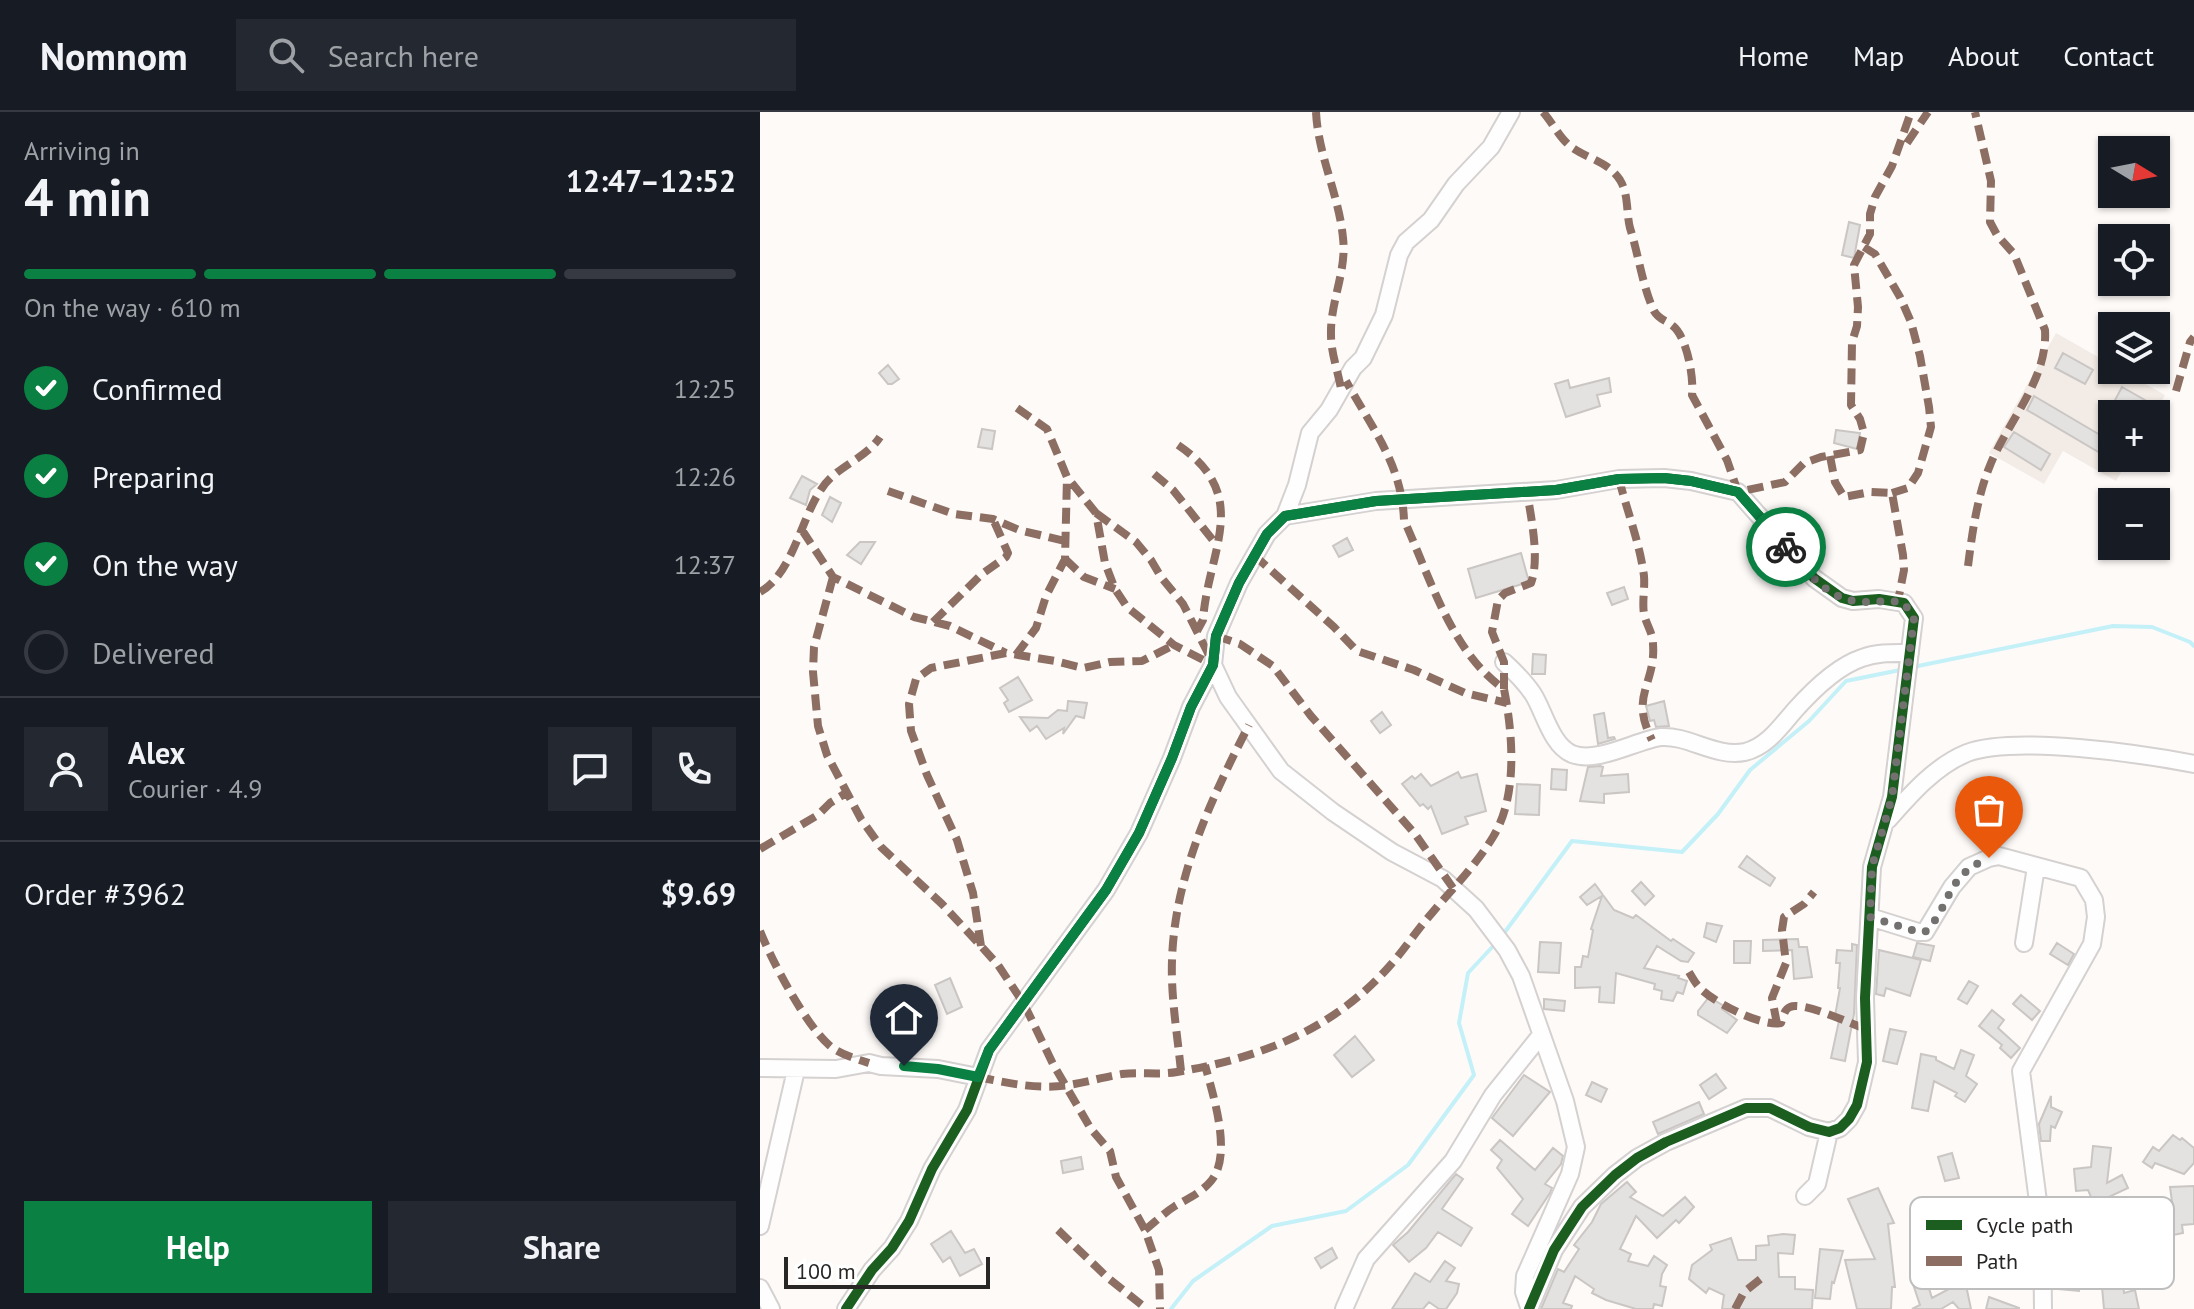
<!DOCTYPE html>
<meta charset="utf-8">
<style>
:root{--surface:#171b24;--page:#242831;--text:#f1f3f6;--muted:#9ea1a6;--line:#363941;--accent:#0b8043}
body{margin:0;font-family:"PT Sans",sans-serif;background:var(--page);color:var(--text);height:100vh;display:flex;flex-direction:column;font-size:30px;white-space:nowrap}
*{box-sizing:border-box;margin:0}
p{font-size:26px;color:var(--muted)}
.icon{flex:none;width:44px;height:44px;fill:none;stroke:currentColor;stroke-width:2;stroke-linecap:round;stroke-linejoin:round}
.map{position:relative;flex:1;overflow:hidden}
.panel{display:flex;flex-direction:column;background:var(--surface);width:760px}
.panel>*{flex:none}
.needle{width:52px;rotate:100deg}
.fabs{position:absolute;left:1338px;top:24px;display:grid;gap:16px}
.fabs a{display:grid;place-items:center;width:72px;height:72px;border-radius:0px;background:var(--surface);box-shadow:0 2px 6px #0004;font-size:40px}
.scale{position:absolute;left:24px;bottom:20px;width:206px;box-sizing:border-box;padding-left:8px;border:4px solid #292725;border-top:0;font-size:22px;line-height:28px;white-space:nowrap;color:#292725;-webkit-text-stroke:6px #fff;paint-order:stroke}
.pin{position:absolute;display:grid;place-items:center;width:68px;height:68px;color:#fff;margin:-82px -34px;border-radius:50% 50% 50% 0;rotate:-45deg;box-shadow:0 0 8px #0007}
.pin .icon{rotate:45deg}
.courier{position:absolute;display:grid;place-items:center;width:80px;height:80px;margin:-40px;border:6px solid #0b8043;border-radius:50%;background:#fff;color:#222;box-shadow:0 2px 10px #0007}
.overview em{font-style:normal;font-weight:700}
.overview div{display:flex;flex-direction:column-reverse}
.overview{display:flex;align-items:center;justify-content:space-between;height:136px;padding:0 24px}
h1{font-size:52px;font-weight:700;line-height:60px}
.bar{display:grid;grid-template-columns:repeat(4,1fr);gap:12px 8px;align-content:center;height:96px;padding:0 24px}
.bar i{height:10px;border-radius:6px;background:var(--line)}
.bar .current{background:var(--accent)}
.bar p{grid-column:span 4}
.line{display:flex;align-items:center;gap:20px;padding:0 24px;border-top:2px solid var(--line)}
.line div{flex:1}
.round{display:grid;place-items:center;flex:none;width:84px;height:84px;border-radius:0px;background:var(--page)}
ol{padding:0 24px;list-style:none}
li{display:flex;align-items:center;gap:24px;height:88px}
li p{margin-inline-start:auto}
li .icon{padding:8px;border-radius:50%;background:var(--accent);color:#fff;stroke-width:4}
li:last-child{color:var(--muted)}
li i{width:44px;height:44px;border:4px solid var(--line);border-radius:50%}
.primary-button{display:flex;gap:16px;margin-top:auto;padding:16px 24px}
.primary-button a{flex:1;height:92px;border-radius:0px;background:var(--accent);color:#fff;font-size:32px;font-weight:700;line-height:92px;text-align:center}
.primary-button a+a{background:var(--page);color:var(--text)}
header{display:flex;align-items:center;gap:48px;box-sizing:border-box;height:112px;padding:0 40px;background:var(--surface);border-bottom:2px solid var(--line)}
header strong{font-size:38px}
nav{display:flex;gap:44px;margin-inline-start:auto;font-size:28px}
.search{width:560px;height:72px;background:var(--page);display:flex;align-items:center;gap:20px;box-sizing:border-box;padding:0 28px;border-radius:0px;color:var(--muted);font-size:30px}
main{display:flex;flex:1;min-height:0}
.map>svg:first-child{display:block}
</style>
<header>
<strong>Nomnom</strong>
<div class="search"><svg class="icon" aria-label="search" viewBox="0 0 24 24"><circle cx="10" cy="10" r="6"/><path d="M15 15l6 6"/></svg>Search here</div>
<nav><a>Home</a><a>Map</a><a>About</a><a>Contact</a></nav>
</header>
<main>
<section class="panel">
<div class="overview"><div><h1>4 min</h1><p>Arriving in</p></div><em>12:47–12:52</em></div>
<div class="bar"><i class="current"></i><i class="current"></i><i class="current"></i><i></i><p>On the way · 610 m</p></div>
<ol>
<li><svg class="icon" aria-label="check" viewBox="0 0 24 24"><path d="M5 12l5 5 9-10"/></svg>Confirmed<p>12:25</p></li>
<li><svg class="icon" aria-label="check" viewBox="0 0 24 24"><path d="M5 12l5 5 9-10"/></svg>Preparing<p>12:26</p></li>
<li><svg class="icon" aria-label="check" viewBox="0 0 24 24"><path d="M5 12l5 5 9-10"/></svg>On the way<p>12:37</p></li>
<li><i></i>Delivered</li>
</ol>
<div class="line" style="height:144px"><a class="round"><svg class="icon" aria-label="person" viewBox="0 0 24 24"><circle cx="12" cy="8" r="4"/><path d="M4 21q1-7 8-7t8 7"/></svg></a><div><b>Alex</b><p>Courier · 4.9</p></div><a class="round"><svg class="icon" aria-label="chat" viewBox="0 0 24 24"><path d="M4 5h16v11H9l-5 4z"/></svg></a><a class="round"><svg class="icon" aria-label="phone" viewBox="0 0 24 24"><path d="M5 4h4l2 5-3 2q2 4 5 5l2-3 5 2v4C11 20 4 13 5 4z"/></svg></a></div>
<div class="line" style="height:104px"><div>Order #3962</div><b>$9.69</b></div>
<div class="primary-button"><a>Help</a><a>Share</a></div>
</section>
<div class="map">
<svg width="1434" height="1197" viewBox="0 0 1434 1197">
<rect width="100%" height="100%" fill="#fdfaf8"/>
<!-- built -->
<path fill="#f3ebe5" d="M1296,221l56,32v5h9l44,25 -11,19h-42v44h17l-13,23 -53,-30 -19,33 -55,-31z"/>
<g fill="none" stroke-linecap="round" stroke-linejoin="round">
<!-- stream -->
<path stroke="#c4f0f8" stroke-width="4" d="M1153,555l200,-41 39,1 38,15 4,4
M742,824l70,-95 110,11 36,-38 32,-44 59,-49 37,-40 59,-12
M411,1197l22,-28 79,-55 74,-15 62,-46 66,-90 -15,-52 9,-50 28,-30"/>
</g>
<!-- building -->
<path fill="#e4e2e0" stroke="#c9c6c4" stroke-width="2" d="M1089,110l11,3 -6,33 -12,-3z
M1303,241l30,17 -8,14 -30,-16z
M128,253l11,14 -7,5h-4l-9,-11z
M849,266l2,14 -14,3 3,11 -34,11 -11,-33 13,-4 2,8z
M1362,275l30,17 -6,10h-11l-21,-12z
M1274,284l78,46v18l-85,-50z
M222,317l13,2 -3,18 -14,-2z
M1076,318l24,3 -3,16 -23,-6z
M1254,320l36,22 -9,16 -37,-23z
M42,364l15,8 -7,6 -4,15 -16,-7z
M70,385l11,6 -9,19 -10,-7z
M587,426l6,12 -14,7 -6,-11z
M100,430h15l-14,22 -14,-9z
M761,441l8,29 -53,16 -8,-29z
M864,475l4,12 -16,6 -5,-12z
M773,542l13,1 -1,19h-13z
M258,565l14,23 -23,12 -5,-9 4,-3 -8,-12z
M308,589l19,2 -3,15 -8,-2 -13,18 1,-6 -18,11 -9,-13 -7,5 -10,-14 28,1 10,-8 9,1z
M904,589l5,25 -13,1 -2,-7 -4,1 -4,-15z
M622,600l9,13 -11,8 -9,-12z
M844,601l4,25 6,-1 1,2 -17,5 -4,-29z
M840,654l3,1 -2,9 27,-2 1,18 -25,2v9l-24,-2 8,-34z
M792,657l15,1 -1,20 -15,-1z
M698,660l3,6 16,-4 9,37 -21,6 3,7 -26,10 -11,-28 -3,3 -5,-5 -3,2 -18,-22 10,-8 3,3 6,-5 10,12z
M757,672l23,1 -1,30 -24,-1z
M987,744l28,22 -5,8 -31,-19z
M881,770l13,14 -9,9 -13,-14z
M835,772l19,26 19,8 3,-3 35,26 2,-2 21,14 -6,9 -7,-1 -24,-15 -13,22 35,8 -1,2 9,3 -4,13 -6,-2 -4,9 -12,-2 1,-8 -8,-2 1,-5 -39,-11 -2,30 -15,-1 1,-15 -25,1v-21h6l2,-11 5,1 5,-27 -2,-1 11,-33 -15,9 -7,-8z
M947,811l15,3 -6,16 -12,-5z
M1038,827l1,8h8l5,30 -18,2 -2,-29 -29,1v-11z
M974,829h17l-1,22h-16z
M780,830l21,1 -2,30 -21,-1z
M1157,831l17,3 -4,15 -17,-4z
M1297,831l17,11 -6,11 -18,-11z
M1092,832l5,1 -3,69 -9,47 -14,-3 9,-42h-5l5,-28h-2l2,-25h-4l1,-13 15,1z
M1119,838l42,10 -11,36 -24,-8 -2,8 -8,-2z
M190,866l12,29 -15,7 -12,-29z
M1209,869l9,5 -11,18 -9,-5z
M1261,883l19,16 -8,9 -19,-16z
M949,885l15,9 -2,3 15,11 -10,13 -29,-18v-4z
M784,887l21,2 -1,10 -20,-2z
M1232,898l12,10 -6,8 22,20 -9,10 -11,-10 2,-3 -23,-19z
M1130,917l16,3 -9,32 -14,-3z
M152,924l3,16 -20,4 -2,-13 6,-1v-4z
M595,924l19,24 -22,17 -18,-22z
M1201,938l13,5 -8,21 11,8 -12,18 -10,-6 2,-3 -23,-12 -6,30 -16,-3 9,-54 15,3v3l18,9z
M956,962l10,14 -17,11 -9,-14z
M764,963l26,17 -37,44 -21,-18z
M832,970l15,7 -6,13 -15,-7z
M1291,984v11l11,5 -7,16 -4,-2 -1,15h-9l-2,-17z
M939,990l5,12 -46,20 -5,-12z
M1413,1023l7,5 2,-2 12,10v15l-10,11 -29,-11 -3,5 -9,-6 10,-15 6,4z
M740,1028l35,30 18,-22 10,8 -2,8 -16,20 7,4 -2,5 -22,33 -16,-12 11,-15 -26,-31 5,-8 -11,-10z
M1333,1034l18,2 -4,35 15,-8 6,13 -34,16 -6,-14 -12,1 -2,-22 17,-2z
M1192,1041l7,25 -14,3 -7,-24z
M321,1045l2,12 -20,4 -2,-12z
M696,1062l7,5 -21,30 30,19 -11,18 -23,-14 -12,16 -17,14 -16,-17 15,-13z
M867,1070l9,10 -6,5 33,19 22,-19 9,10 -15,16 -3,-3 -19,18 -21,-22 -16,33 11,5 -3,7 20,5 6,-10 13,9 -5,9 -2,12 6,1 -4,19 -8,-2 -1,5h-17l-30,-9 -14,-7 2,-4 -19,-13 -12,27 9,3 -1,3h-30l17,-40 6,3 15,-23 -5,-4 18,-23 9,-18z
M1434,1074v38l-12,1 1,8 -34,7 -1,30h-26l2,23 11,-3 4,19h-35l-2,-22 -23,-1v5l-20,-2 2,-27 -8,1v-26l46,-5 -2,-6 4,-2 -4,-12 41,-7 1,7 34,-3 -3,-22z
M1118,1076l16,35 -6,1 7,63h-3l-1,22h-34l-12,-49 30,-1 -27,-60z
M191,1119l14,22 9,-4 8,15 -22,12 -10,-19 -7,5 -12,-18z
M1023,1122l12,1 -2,19 -15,-1 1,24h16v12l18,1 -1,19h-90l2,-14 -15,-7 -3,5 -17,-14 3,-14 20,-15 -2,-5 21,-7 7,22h18v-14l13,-1 -1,-9z
M572,1136l5,10 -16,10 -6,-10z
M1060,1137l23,2 -9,32 -2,-1 -2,17 -15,-1z
M685,1149l10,7 -9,13 13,3 -2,9 -11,16h-7l-10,-7 -6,7h-31l23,-36 15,9z
M1197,1151l6,8 8,38h-12l-6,-7 -12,7h-29l8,-4 -9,-27 12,-9 9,29 19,-10 -5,-22z
M1229,1185l30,11v1h-33z"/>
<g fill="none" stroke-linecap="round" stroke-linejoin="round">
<!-- street casing -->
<g stroke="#d4d1d0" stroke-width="20">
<path id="street" d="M525,404l12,-31 13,-52 19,-23 24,-42 10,-10 21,-43 15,-60 7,-13 25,-22 25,-36 35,-37 20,-35
M744,550c11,10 21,20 29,32 11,17 18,51 39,60 25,10 65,-14 89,-17 27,-2 55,21 84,15 22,-5 36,-26 50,-42 17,-19 43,-44 67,-52 16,-6 32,-5 48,-5
M453,553l15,32 53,74 52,41 59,40 51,27 33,30 31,41 14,26 44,125 11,46 -6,27 -45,102 -1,16 5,15
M1128,708c22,-25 47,-54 79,-67 48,-18 176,1 227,11
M1110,805l48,15h7l27,-45 17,-20 20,-9 10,-2 82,22 13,22 2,17 -4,27 -71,127 21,161 1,77
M1264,831l12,-76
M0,956l76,1 33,-6 12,3 57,3 40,8
M1045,1084l12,-12 12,-52
M0,1114l36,-156
M0,1176l11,21
M86,1197l26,-39 20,-22 17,-27 23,-52 35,-59 22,-60 117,-160 33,-57 33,-75 19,-51 22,-42 3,-29 23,-53 28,-49 18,-18 91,-15 180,-11 63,-11 45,-1 27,3 47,11 76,86 28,20 11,3 26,-2 25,4 10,15 -22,179 -20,70 -7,131 2,64 -10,43 -8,14 -9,9 -11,4 -20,-5 -39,-19h-24l-80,34 -29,16 -22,17 -33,32 -28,43 -25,59
M584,1197l22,-50 87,-98 40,-66 48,-60"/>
</g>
<!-- street -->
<use href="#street" stroke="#fffefe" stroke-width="16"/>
<!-- quiet -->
<path stroke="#8d6e63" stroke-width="8" stroke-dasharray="16 8" stroke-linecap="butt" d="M556,0c2,43 23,83 27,126 4,33 -13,64 -12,97 0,18 7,36 10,54
M783,0c9,10 16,25 27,34 17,13 38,15 50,34 9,15 6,32 10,48 8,25 13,60 24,83 5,9 12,9 19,15 14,11 21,52 19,69l35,65 11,32 47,-10 19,-19 17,-6 39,-7 4,-17 -4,-14 -9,-14 1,-63 5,-16 1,-19 -4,-42 16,-31v-20l5,-17 17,-31 19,-54
M1147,31l21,-31
M1104,135l11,7 25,43 11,25 9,34 9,51 2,20 -13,46 -10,15 -16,5
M1416,279l14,-49 4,-5
M257,296l30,21 20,48 29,36 9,50 10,26 12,18 47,38 39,20
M418,333c75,51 30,105 25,175l-6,11
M1070,344l5,26 9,15 26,-5 22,1 11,62 1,15 -6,31
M394,362l19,16 43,54
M859,367c8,32 21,65 25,97 1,13 -2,26 0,38 2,10 9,19 9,30 3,41 -24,51 -1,96
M128,379l66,23 39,5 26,11 46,11
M336,401l40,29 15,18 10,17 22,27 29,57
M42,418l31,47 81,40 36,9 56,27
M494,443l80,72 23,24 57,19 51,23 42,10
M305,447l19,18 31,12
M1208,454c4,-32 9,-68 21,-98 17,-45 59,-87 56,-138l-31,-76 -17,-19 -7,-13 1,-41 -16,-69
M73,465l-19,70 -1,25 5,54 9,29 34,64 20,28 61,57 39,42 17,19 26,39 29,60 38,65 19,22 6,26 29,53 14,40 1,39
M0,480c32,-18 41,-72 60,-101 15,-25 45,-31 60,-54
M173,510l49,-48 24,-17 2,-4 -15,-34
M456,524l24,8 33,22 38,50 104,118 38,54
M256,543l20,-27 10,-32 19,-37 2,-82
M744,577v-27l-12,-30 6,-32 7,-7 26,-10c9,-24 0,-66 -4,-91
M0,737l58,-34 12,-12 16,-10
M0,819c12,30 45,93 69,114 10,9 27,14 40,18
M221,834l-8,-53 -16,-53 -30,-65 -16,-44 -2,-27 7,-25 15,-11 75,-15 49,8 28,7 27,-6 32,-1 32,-16
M929,860c3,5 6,11 11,16 13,14 61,39 81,35 2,-5 3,-14 9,-16 13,-6 61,17 76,22
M1017,912l-5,-26 14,-35 -4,-33 2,-13 20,-13 10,-12
M421,959c-3,-30 -8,-61 -9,-91 -3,-92 36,-175 77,-255
M218,965c30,6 60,13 91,8 18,-3 35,-8 53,-11 18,-2 37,1 55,-2 81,-14 152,-40 209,-102 17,-18 30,-39 46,-57 21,-25 44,-48 61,-76 25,-41 20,-102 11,-148 -53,-37 -74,-112 -100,-169 -2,-55 -32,-92 -58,-139
M298,1118l50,48 39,31
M385,1118c10,-8 19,-17 30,-24 12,-7 26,-13 36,-25 22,-26 2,-86 -6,-116
M975,1197l9,-17 19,-15"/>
<!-- cycleway casing -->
<g stroke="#fff" stroke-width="15">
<path id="cycleway" d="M86,1197l26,-39 20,-22 17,-27 23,-52 35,-59 22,-60 117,-160 33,-57 33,-75 19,-51 22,-42 3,-29 23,-53 28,-49 18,-18 91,-15 180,-11 63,-11 45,-1 27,3 47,11 76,86 28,20 11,3 26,-2 25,4 10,15 -22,179 -20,70 -7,131 2,64 -10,43 -8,14 -9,9 -11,4 -20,-5 -39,-19h-24l-80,34 -29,16 -22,17 -33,32 -28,43 -25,59"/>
</g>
<!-- cycleway -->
<use href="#cycleway" stroke="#1b5e20" stroke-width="10"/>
</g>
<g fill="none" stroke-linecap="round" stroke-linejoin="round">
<!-- done -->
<path stroke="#73716f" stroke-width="8" stroke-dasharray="0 14.4" d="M1026,435c18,21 39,50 68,54 17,3 33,-2 50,2l10,15 -22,179 -20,70 -2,50 48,15h7c27,-26 19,-56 64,-74"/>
<!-- route -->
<path stroke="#0b8043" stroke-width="10" d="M144,954l34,3 40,8 11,-27 117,-160 33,-57 33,-75 19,-51 22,-42 3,-29 23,-53 28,-49 18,-18 91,-15 180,-11 63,-11 45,-1 27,3 47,11 48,55"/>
</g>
<!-- legend -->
<rect x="1150" y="1085" width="264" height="92" rx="12" fill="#fff" stroke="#bfbebe" stroke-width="2"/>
<rect x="1166" y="1108" width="36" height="10" fill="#1b5e20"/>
<rect x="1166" y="1144" width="36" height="10" fill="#8d6e63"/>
<g font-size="22" fill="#292725">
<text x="1216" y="1121">Cycle path</text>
<text x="1216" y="1157">Path</text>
</g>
</svg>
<div class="fabs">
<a><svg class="needle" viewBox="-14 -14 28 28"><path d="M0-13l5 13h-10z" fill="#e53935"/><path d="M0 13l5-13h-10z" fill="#9ea1a6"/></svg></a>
<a><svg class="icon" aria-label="locate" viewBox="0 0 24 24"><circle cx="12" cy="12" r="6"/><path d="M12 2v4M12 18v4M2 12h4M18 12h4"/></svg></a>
<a><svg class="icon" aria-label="layers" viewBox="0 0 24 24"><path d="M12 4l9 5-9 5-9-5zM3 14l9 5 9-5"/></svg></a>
<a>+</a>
<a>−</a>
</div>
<div class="scale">100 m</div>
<div class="pin" style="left:1229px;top:746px;background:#ea580c"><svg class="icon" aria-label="bag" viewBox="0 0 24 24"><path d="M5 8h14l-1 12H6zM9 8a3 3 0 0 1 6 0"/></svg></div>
<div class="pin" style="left:144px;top:954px;background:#1f2937"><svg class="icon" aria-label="home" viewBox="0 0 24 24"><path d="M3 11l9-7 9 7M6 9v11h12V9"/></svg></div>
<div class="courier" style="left:1026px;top:435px"><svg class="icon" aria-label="bike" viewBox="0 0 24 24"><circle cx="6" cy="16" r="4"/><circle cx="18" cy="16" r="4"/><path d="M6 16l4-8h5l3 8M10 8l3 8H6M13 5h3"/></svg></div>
</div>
</main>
